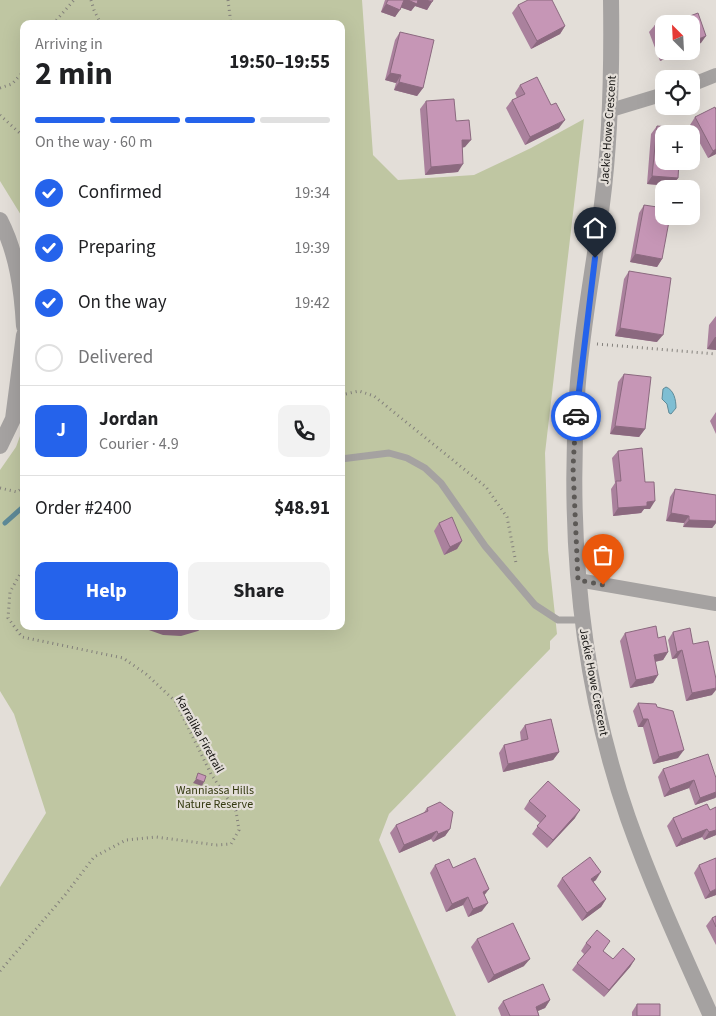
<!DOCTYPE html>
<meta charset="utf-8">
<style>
:root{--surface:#fff;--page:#f2f2f2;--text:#202124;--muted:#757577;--line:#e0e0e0;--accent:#2563eb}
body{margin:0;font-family:"Source Sans 3",sans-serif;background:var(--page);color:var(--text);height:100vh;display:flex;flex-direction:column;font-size:19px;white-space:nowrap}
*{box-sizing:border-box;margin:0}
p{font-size:16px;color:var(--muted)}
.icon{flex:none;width:28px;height:28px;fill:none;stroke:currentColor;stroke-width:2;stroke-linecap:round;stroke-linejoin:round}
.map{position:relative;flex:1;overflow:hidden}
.panel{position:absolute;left:20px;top:20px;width:325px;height:610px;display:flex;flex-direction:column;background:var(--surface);border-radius:10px;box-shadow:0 5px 20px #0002}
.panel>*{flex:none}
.needle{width:32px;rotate:336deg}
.controls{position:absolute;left:655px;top:15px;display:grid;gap:10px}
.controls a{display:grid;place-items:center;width:45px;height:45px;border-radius:10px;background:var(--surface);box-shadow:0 5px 20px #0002;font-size:25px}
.pin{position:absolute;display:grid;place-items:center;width:42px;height:42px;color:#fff;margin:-51px -21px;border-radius:50% 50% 50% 0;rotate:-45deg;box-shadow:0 0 5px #0007}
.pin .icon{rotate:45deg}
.courier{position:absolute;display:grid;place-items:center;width:50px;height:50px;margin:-25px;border:4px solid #2563eb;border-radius:50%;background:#fff;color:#222;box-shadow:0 1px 6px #0007}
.head em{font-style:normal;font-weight:700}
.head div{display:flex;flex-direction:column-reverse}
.head{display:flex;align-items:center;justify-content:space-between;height:85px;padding:0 15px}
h1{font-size:32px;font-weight:700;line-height:38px}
.bar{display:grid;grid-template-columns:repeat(4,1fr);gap:8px 5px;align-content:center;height:60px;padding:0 15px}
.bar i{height:6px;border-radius:4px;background:var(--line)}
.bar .active{background:var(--accent)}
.bar p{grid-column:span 4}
.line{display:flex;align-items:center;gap:12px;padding:0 15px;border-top:1px solid var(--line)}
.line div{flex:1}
.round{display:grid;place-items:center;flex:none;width:52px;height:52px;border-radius:10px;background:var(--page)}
ol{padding:0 15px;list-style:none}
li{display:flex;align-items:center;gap:15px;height:55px}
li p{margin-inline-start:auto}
li .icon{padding:5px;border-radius:50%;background:var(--accent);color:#fff;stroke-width:4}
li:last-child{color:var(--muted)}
li i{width:28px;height:28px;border:2px solid var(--line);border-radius:50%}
.button{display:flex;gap:10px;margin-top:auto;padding:10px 15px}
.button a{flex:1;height:58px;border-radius:10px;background:var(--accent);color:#fff;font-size:20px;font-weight:700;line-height:58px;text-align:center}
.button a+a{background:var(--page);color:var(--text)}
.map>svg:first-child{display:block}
</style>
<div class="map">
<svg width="716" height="1016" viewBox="0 0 716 1016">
<rect width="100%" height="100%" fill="#e3ded8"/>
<!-- green -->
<path fill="#bfc6a2" d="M0,0h362l11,155 25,25 76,-5 57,-27 53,-29 -39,334 3,97 9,84 -7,7v8l-161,165 -10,26 77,176h-456v-129l46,-74 -32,-99 -14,-23v-221l16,-23 8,-22v201h317v-602h-317v196l-24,-39z"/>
<!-- water -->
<path fill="#7ebed3" stroke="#5e8a98" d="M666,387c8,3 10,13 10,21l-5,6 -2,-1 -2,-9 -5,-5 1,-10z"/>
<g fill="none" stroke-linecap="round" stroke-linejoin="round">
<!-- stream -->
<path stroke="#5e8a98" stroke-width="5" d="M5,523l19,-17"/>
<!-- path -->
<path stroke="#84817c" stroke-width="3" stroke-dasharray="1 4" stroke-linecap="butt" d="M91,0l3,10 7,14
M228,0l3,24
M53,24l21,-24
M0,88l12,-4 12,-13
M0,115l24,22
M597,344l119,10
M341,395l18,-4 15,5 112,91 21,30 9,46
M0,488l17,4 7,-5
M0,971l65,-76 29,-38 32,-17 30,-3 60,8 15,-1 8,-14 -3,-19 -25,-37 -36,-73 -29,-27 -23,-16 -101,-21 -14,-19 2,-26 14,-25"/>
<!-- service -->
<path stroke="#a5a2a1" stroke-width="7" d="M341,459l48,-6 18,5 18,10 16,15 44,63 50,59 23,15h24"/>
<!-- minor -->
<path stroke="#a5a2a1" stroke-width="14" d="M691,85l25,-10
M611,110l53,-16
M578,580l138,24"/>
<!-- tertiary -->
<path stroke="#a5a2a1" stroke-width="16" d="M611,0c1,68 0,136 -9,204 -8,63 -21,127 -25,191 -9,143 4,288 51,423 24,68 54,133 83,198
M0,220c17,33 22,70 24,106
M0,446l13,-27 11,-84"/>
</g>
<!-- wall -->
<path fill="#aa819d" d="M385,0h48l-6,10 -12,-4 -4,5 -10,-4 -6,10 -14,-5z
M518,5l47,21 -5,8 -29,15 -19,-36z
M679,20l22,23 -37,-19v27h19l-23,10 -11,-29 6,-7z
M400,32l23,56 -6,8 -23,-6 2,-7 -11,-3 10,-40z
M520,85l31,20 8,23 -34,17 -19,-37 6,-8 5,-2 -2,-5z
M426,101l30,20 9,26 -3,1 -4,24 -33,3 -5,-66z
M716,110v44l-8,4 -18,-33 5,-8z
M657,126l21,52 -6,8 -25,-2 4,-50z
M644,205l18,54 -5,8 -27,-5 9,-49z
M629,271l28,71 -42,-6 9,-57z
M716,316v34l-9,-1 2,-24z
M624,374l21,55 -6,8 -29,-3 8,-52z
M716,412v22l-6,-13z
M618,451l27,31 5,27h-6l-3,4 -28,3 -2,-27 4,-6 -3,-25z
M675,489l41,6v28l-4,5 -29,-1 1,-4 -18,-2 4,-24z
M439,523l23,18 -5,8 -13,6 -10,-24z
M673,632l20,12 19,51 -26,6 -9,-43 -5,1 -4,-19z
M625,633l33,5 10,14 -5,8 -8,2 3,13 -5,8 -23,5 -10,-47z
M638,703l40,55 -25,6 -10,-37h-5l-5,-16z
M525,725l34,27 -6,8 -50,12 -4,-19 5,-8 17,-4 -1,-9z
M663,769l53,9v19l-1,1 -20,7 -6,-17 -25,9 -6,-20z
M529,801l46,17 -28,30 -15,-14 8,-11 -16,-14z
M707,804l9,31 -12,5 -2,-3 -26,10 -9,-21 6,-8z
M427,808l23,21 -5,7 -12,6 -2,-3 -32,14 -9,-20 6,-8 27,-11z
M435,865l18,3 36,21 -5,6 -2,16 -14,6 -5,-12 -17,7 -16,-39z
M699,865l17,30 -11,4 -11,-26z
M562,878l34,2 -3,2 13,17 -5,8 -19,14 -25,-35z
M716,916v29l-10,-19 6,-8z
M477,939l47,27 -36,17 -17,-36z
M586,943l17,8 10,8h22l-5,8 -26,30 -32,-27 12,-16 -3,-3z
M550,1000l-5,8 -7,3 1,5h-38l-3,-8 5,-7z
M637,1004l23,12h-28v-4z"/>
<!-- shaded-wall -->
<path fill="#8b697f" d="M404,0h22l6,2 -5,8 -12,-4 -4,5 -12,-4z
M386,4l14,6 -5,7 -14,-5z
M565,26l-5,8 -29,15 6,-8z
M706,36l-5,7 -10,5v-6z
M671,51h12l-23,10 5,-7z
M390,73l11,2 -5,8 -11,-3z
M399,82l24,6 -6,8 -23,-6z
M565,120l-6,8 -34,17 5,-8z
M462,140h9l-6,7 -9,1z
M716,149v5l-8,4 5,-7z
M463,164l-5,8 -33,3 6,-8z
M652,176l26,2 -6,8 -25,-2z
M635,254l27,5 -5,8 -27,-5z
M620,328l43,7 -6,7 -42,-6z
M715,337h1v13l-9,-1z
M615,426l30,3 -6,8 -29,-3z
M655,501l-5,8h-6l-3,4 -28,3 5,-8 29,-6z
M671,513l18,3 -5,7 -18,-2z
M689,520l27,1v2l-4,5 -29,-1z
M462,541l-5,8 -13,6 6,-8z
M147,626h58l-7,5 -17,5 -18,-1 -17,-6z
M682,650l-5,8 -5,1 5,-7z
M668,652l-5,8 -15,3 6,-8z
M658,675l-5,8 -23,5 6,-8z
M716,688v2l-4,5 -26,6 6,-8z
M643,719h5l-5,8h-5z
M684,750l-6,8 -25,6 6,-7z
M559,752l-6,8 -50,12 5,-8z
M196,779l8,3 -2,4 -9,-3z
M694,780l-5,8 -25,9 6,-8z
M716,792v5l-1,1 -20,7 5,-7z
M580,810l-5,8 -28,30 6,-8z
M450,829l-5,7 -12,6 5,-8z
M707,829l-5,8 -26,10 6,-8z
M716,830v5l-12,5 5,-8z
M437,831l-6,8 -32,14 5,-8z
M601,872l-5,8 -10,7 5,-8z
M489,889l-6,8v-5z
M716,889v6l-11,4 5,-7z
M468,897l-5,8 -17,7 6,-8z
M606,899l-5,8 -19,14 5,-8z
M488,903l-6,8 -14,6 5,-8z
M530,959l-6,7 -36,17 6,-8z
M635,959l-5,8 -26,30 5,-7z
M550,1000l-5,8 -15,6 6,-7z"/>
<!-- building -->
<path fill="#c696b6" stroke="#8b697f" d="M388,0h16l-4,10 -14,-6z
M408,0h10l-1,4z
M426,0h7l-1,2z
M528,0h24l13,26 -28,15 -19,-36z
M698,13l8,23 -15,6v-18h-27v25l-9,-24 22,-9 2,4z
M400,32l34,8 -11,48 -24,-6 2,-7 -11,-2z
M537,77l14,28 5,-2 9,17 -35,17 -18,-37 13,-6 -5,-9z
M454,99l2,22 13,-1 2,20h-9l1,24 -32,3 -5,-66z
M715,107l1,3v39l-3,2 -18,-34z
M657,126l25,2v6h-18v27h15l-1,17 -26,-2z
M644,205l20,3v8h6l-8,43 -27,-5z
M629,271l42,7 -8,57 -43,-7z
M624,374l27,3 -6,52 -30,-3z
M642,448l3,34h9l1,19 -8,1v4l-29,2 -2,-27h5l-3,-30z
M675,489l41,6v26l-27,-1v-4l-18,-3z
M452,517l10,24 -12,6 -11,-24z
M656,626l2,12 7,-2 3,16 -14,3 4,20 -22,5 -11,-47z
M690,628l3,16 15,-3 8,38v9l-24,5 -10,-43 -5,2 -4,-20z
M638,703l18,1 1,3 16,4 11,39 -25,7 -11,-38h-5z
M551,719l8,33 -51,12 -4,-19 24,-6 -3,-14z
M708,754l8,24v14l-16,6 -6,-18 -24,9 -7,-20z
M198,773l8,3 -2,6 -8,-3z
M548,781l32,29 -27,30 -16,-14 9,-10 -17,-15z
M440,802l13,10 -3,17 -12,5 -1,-3 -33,14 -8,-20 32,-14 -1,-3z
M707,804l3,6 6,-3v23l-7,2 -2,-3 -25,10 -9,-21z
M590,857l11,15 -10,7 15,20 -19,14 -25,-35z
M475,858l14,31 -6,3 5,11 -15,6 -5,-12 -16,7 -17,-39 14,-6 4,9z
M716,858v31l-6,3 -11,-27z
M716,916v11l-4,-9z
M513,923l17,36 -36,16 -17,-36z
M597,930l13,11 -7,10 10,8 10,-11 12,11 -26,31 -32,-27 14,-16 -5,-4z
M543,984l7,16 -14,7 3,9h-29l-7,-15z
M637,1004h23v12h-23z"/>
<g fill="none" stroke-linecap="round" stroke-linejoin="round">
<!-- done -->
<path stroke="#5c5956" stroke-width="5" stroke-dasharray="0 9" d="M576,416l-3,51 5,113 25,5"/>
<!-- route -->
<path stroke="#2563eb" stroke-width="6" d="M576,416l19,-158"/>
</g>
<g text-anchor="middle" stroke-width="4.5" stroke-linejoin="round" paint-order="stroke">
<!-- street labels -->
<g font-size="12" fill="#131210" stroke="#e3ded8">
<text transform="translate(608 130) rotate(-86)" y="4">Jackie Howe Crescent</text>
<text transform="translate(594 682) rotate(79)" y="4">Jackie Howe Crescent</text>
<text transform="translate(200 734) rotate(61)" y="4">Karralika Firetrail</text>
</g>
<!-- park labels -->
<g font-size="12" fill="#353a11" stroke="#e3ded8">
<text x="215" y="794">Wanniassa Hills<tspan x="215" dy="14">Nature Reserve</tspan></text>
</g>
</g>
</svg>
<div class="controls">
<a><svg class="needle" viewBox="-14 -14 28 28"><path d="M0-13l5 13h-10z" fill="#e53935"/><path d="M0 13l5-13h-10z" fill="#757577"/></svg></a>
<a><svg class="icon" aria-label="locate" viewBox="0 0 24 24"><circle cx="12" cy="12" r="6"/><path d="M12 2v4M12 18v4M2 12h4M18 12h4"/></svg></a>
<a>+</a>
<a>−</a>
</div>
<div class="pin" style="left:603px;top:585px;background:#ea580c"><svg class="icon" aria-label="bag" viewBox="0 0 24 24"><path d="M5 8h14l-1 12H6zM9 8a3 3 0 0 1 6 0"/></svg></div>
<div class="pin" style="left:595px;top:258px;background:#1f2937"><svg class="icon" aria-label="home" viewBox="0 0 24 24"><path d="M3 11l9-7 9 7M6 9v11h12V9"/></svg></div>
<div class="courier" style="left:576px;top:416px"><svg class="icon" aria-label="car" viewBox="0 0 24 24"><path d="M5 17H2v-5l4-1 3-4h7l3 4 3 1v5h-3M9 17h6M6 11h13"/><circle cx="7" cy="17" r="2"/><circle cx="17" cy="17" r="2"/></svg></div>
<section class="panel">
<div class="head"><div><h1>2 min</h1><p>Arriving in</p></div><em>19:50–19:55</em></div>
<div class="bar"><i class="active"></i><i class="active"></i><i class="active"></i><i></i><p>On the way · 60 m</p></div>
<ol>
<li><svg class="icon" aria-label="check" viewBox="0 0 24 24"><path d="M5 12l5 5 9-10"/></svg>Confirmed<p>19:34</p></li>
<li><svg class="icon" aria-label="check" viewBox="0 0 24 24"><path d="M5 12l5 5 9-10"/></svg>Preparing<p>19:39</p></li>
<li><svg class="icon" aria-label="check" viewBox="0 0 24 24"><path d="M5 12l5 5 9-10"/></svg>On the way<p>19:42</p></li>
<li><i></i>Delivered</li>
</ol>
<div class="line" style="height:90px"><b class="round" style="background:var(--accent);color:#fff">J</b><div><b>Jordan</b><p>Courier · 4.9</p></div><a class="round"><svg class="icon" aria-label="phone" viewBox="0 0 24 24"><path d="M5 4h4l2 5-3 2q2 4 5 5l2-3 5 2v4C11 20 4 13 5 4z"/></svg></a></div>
<div class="line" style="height:65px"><div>Order #2400</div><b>$48.91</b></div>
<div class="button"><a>Help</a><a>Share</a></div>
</section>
</div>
